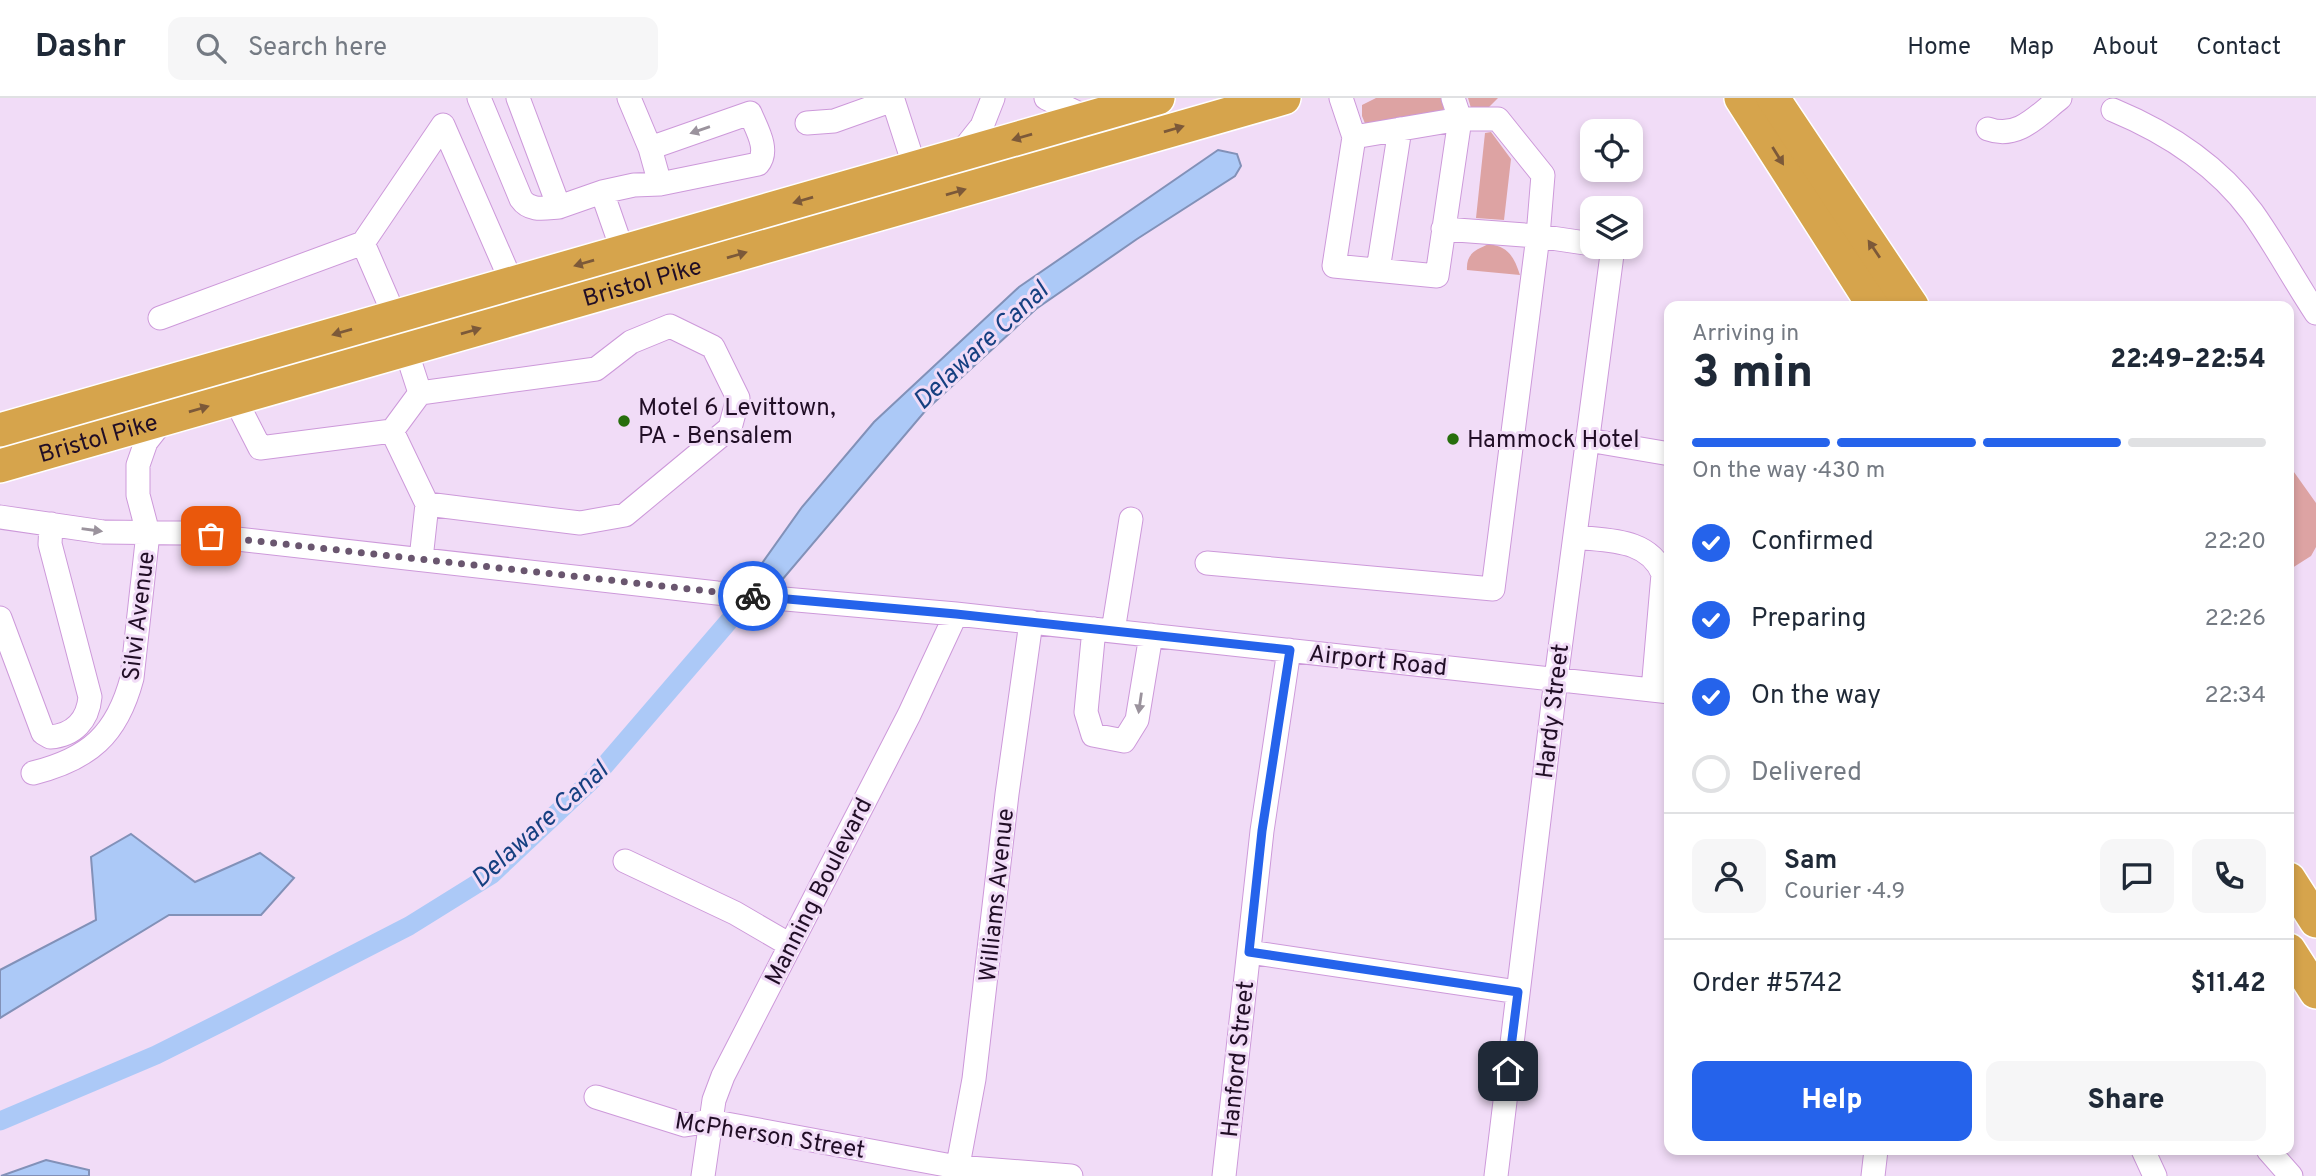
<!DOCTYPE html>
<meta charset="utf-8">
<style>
:root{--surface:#fff;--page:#f6f6f7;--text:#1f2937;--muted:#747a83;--line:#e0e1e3;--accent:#2563eb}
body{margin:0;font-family:Overpass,sans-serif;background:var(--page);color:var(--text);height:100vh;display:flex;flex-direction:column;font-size:26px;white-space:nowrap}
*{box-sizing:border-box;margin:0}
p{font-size:23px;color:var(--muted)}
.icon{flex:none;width:38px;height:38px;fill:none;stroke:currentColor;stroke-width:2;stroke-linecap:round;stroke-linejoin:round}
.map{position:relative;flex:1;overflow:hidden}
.details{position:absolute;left:1664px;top:203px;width:630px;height:854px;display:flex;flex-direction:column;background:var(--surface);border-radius:14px;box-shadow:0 4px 10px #0003}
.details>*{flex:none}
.tools{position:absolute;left:1580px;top:21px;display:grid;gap:14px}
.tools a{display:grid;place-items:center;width:63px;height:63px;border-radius:14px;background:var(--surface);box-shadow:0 4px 10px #0003;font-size:35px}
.pin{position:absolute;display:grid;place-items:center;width:60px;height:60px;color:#fff;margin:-30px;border-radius:14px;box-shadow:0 4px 10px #0006}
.courier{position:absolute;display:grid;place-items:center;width:70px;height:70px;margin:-35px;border:5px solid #2563eb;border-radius:50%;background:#fff;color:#222;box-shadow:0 2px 9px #0007}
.overview em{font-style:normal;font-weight:800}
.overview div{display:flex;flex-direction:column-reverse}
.overview{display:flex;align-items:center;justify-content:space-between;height:119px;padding:0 28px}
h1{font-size:46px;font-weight:800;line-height:52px}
.bar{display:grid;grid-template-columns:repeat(4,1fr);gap:10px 7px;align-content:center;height:84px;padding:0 28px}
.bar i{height:9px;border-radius:5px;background:var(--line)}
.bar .on{background:var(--accent)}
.bar p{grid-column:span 4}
.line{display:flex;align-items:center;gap:18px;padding:0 28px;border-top:2px solid var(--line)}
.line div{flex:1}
.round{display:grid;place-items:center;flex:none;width:74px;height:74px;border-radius:14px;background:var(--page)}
ol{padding:0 28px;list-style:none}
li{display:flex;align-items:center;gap:21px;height:77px}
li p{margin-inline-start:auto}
li .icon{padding:7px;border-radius:50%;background:var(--accent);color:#fff;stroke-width:4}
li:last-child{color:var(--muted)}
li i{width:38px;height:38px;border:4px solid var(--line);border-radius:50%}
.button{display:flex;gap:14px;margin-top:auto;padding:14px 28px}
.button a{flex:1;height:80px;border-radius:14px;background:var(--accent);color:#fff;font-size:28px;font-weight:800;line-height:80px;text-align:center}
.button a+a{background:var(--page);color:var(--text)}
header{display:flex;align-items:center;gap:42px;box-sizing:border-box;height:98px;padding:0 35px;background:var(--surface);border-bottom:2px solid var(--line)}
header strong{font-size:33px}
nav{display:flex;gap:38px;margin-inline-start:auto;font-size:24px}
.search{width:490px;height:63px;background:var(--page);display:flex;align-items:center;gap:18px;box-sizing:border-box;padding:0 24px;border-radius:14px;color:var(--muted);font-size:26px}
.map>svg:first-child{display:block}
</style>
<header>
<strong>Dashr</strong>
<div class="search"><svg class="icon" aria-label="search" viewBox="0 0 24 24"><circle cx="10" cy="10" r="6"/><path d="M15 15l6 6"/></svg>Search here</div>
<nav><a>Home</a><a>Map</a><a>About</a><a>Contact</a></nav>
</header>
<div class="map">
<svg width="2316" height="1078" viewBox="0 0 2316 1078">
<rect width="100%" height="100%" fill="#f1dcf7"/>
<!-- green -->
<path fill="#dda3a3" d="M1376,0h65l3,10 -2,5 -76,13 -4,-10v-11z
M1468,0h30l-9,9 -18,1z
M1491,34l20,27 -7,61 -28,-2 9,-85z
M1489,146c20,3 25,13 31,31l-53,-5c-1,-16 8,-20 22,-26z
M2289,367l27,38v44l-5,9 -22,14z"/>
<!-- water -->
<path fill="#acc9f7" stroke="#8291b8" stroke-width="2" d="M1218,52l19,4 4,12 -6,10 -98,63 -101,70 -110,101 -144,170 -19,1 -10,-5 49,-69 72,-85 145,-135z
M131,736l64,48 65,-29 34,25 -33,37h-92l-169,103v-48l96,-50 -5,-63z
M46,1062l43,10v6h-88z"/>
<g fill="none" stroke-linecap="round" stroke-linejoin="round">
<!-- canal -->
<path stroke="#acc9f7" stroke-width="19" d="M0,1023l156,-66 70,-35 183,-94 82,-51 102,-96 142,-165"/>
<!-- minor casing -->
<g stroke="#cd99da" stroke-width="25">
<path id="minor" d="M479,0l42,101c9,13 24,9 38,8
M518,0l41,109 43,-15 32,-7 26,-1 98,-20c12,-14 -2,-36 -8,-51l-100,35
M629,0l21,50 10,36
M1046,0l42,20
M1341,0l13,39
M2113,12c53,22 104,55 139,102 23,32 42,68 64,101
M1460,21l-23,157 -103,-10 20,-129z
M807,25l27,-2 59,-21 22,68
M1988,31c30,11 50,-14 72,-31
M959,57l23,-29 11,-28
M602,94l21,60
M1443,131l95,7 5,-61 -45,-56h-38l-7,-21
M1378,172l22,-141
M395,219l-32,-74 80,-118 69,158
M160,220l203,-75
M406,252l14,43
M235,301l25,49 132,-17 28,-38 176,-24 35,-27 39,-16 43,21 25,51 -8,30 -105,87 -45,8 -153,-19 -6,55
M392,333l35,73
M1588,342l82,14
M0,419l103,15 81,1 533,60 239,21 714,78
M1575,439c32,4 74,1 88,37l-10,116
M1207,465l286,26 45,-353 54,8
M0,520l43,115 7,4c24,-2 38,-17 40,-40l-40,-153 1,-20
M1094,531l-8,83 7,23 31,6 13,-21 14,-85
M1113,533l18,-112
M33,675c56,-14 84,-38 99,-95l16,-145 -10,-38v-30l8,-23 18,-23
M625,763l110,52 55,32
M1249,854l269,40
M596,999l89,28 25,-4 247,46 114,9
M2143,1052l12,26
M2268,1052l23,26
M703,1078l11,-76 9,-24 186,-361 47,-101
M956,1078l18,-97 33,-285 24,-172
M1224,1078l38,-345 27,-181
M1496,1078l60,-497 57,-432
M1873,1078l3,-26"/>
</g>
<!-- highway casing -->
<g stroke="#fff" stroke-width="36">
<g id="highway">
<path d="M1741,0l133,208"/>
<path d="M1773,0l139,208"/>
<path d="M0,332l1158,-332"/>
<path id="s1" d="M0,368l1284,-368"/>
<path d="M2289,781l27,42"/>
<path d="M2289,852l27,42"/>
</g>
</g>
<!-- minor -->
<use href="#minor" stroke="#fff" stroke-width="23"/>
<!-- highway -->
<use href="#highway" stroke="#d6a44c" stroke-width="33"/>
</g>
<!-- one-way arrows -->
<defs><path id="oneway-solid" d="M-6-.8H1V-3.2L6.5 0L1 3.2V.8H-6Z" transform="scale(1.75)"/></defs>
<g fill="#7c5939">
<use href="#oneway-solid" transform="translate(1174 31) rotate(-16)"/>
<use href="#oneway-solid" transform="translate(1022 39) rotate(164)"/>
<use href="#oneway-solid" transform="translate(1778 58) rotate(58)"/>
<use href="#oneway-solid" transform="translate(956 94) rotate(-16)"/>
<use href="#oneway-solid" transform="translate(803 102) rotate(164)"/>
<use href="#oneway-solid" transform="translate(1874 151) rotate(-124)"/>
<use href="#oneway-solid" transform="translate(737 157) rotate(-16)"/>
<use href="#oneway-solid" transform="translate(584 165) rotate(164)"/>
<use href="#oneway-solid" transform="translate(471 233) rotate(-16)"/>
<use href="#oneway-solid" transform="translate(342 234) rotate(164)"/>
<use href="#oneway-solid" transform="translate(199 311) rotate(-16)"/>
</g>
<g fill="#9b939d">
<use href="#oneway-solid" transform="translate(700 32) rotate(161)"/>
<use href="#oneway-solid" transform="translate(92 432) rotate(8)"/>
<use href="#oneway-solid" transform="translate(1140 605) rotate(98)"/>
</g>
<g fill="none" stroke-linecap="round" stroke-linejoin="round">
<!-- done -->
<path stroke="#6a566f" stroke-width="7" stroke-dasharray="0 12.6" d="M211,438l542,60"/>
<!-- route -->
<path stroke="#2563eb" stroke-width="9" d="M753,498l203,18 334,36 -28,181 -13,121 269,40 -10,79"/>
</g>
<!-- markers -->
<g fill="#276e0c" stroke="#f1dcf7" stroke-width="2.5">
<circle cx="624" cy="323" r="7"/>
<circle cx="1453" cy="341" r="7"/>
</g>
<g text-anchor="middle" stroke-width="6" stroke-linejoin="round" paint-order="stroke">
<!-- street labels -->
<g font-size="24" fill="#210e26" stroke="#f1dcf7">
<text dy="8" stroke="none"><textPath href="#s1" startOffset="668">Bristol Pike</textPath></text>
<text dy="8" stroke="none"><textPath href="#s1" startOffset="102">Bristol Pike</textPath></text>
<text transform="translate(138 518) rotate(-83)" y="8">Silvi Avenue</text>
<text transform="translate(1378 562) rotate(6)" y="8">Airport Road</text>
<text transform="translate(1552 613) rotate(-83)" y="8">Hardy Street</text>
<text transform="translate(818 793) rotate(-63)" y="8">Manning Boulevard</text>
<text transform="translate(996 797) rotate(-84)" y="8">Williams Avenue</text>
<text transform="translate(1237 961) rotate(-84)" y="8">Hanford Street</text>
<text transform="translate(770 1037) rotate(9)" y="8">McPherson Street</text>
</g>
<!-- poi labels -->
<g font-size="24" fill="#210e26" stroke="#f1dcf7" text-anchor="start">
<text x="638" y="317">Motel 6 Levittown,<tspan x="638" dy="28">PA - Bensalem</tspan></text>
<text x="1467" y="349">Hammock Hotel</text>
</g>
<!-- water labels -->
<g font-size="26" font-style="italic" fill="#164081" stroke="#f1dcf7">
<text transform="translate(980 247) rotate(-43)" y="9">Delaware Canal</text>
<text transform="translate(539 726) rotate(-42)" y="9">Delaware Canal</text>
</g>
</g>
</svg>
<div class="tools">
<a><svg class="icon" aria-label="locate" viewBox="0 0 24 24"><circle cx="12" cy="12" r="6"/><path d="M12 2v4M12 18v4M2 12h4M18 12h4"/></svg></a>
<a><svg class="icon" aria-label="layers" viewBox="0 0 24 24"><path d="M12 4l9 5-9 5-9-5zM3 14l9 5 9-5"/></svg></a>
</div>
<div class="pin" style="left:211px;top:438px;background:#ea580c"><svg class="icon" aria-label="bag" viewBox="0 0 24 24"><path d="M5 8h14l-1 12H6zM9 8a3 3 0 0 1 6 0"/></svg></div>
<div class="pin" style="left:1508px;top:973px;background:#1f2937"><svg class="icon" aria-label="home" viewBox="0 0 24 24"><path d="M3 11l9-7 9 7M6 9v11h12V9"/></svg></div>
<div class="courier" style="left:753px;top:498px"><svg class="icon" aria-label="bike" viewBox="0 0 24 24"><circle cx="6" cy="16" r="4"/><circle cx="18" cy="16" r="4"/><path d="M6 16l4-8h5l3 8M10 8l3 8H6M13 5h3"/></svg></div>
<section class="details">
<div class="overview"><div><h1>3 min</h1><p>Arriving in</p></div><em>22:49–22:54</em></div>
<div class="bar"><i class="on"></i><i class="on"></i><i class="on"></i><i></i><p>On the way · 430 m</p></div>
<ol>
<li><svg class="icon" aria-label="check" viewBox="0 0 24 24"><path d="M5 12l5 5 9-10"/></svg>Confirmed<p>22:20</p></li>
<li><svg class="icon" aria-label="check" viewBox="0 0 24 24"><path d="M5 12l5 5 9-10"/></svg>Preparing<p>22:26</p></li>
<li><svg class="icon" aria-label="check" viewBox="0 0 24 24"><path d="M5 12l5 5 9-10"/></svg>On the way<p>22:34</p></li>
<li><i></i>Delivered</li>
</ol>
<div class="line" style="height:126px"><a class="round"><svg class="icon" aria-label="person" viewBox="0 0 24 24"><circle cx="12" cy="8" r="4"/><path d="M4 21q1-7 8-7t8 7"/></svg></a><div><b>Sam</b><p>Courier · 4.9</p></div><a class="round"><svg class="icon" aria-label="chat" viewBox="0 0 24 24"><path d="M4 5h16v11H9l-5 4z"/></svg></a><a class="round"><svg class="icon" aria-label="phone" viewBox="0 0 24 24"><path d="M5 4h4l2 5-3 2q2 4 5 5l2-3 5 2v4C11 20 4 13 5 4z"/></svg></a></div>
<div class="line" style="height:91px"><div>Order #5742</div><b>$11.42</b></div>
<div class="button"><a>Help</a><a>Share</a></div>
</section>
</div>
